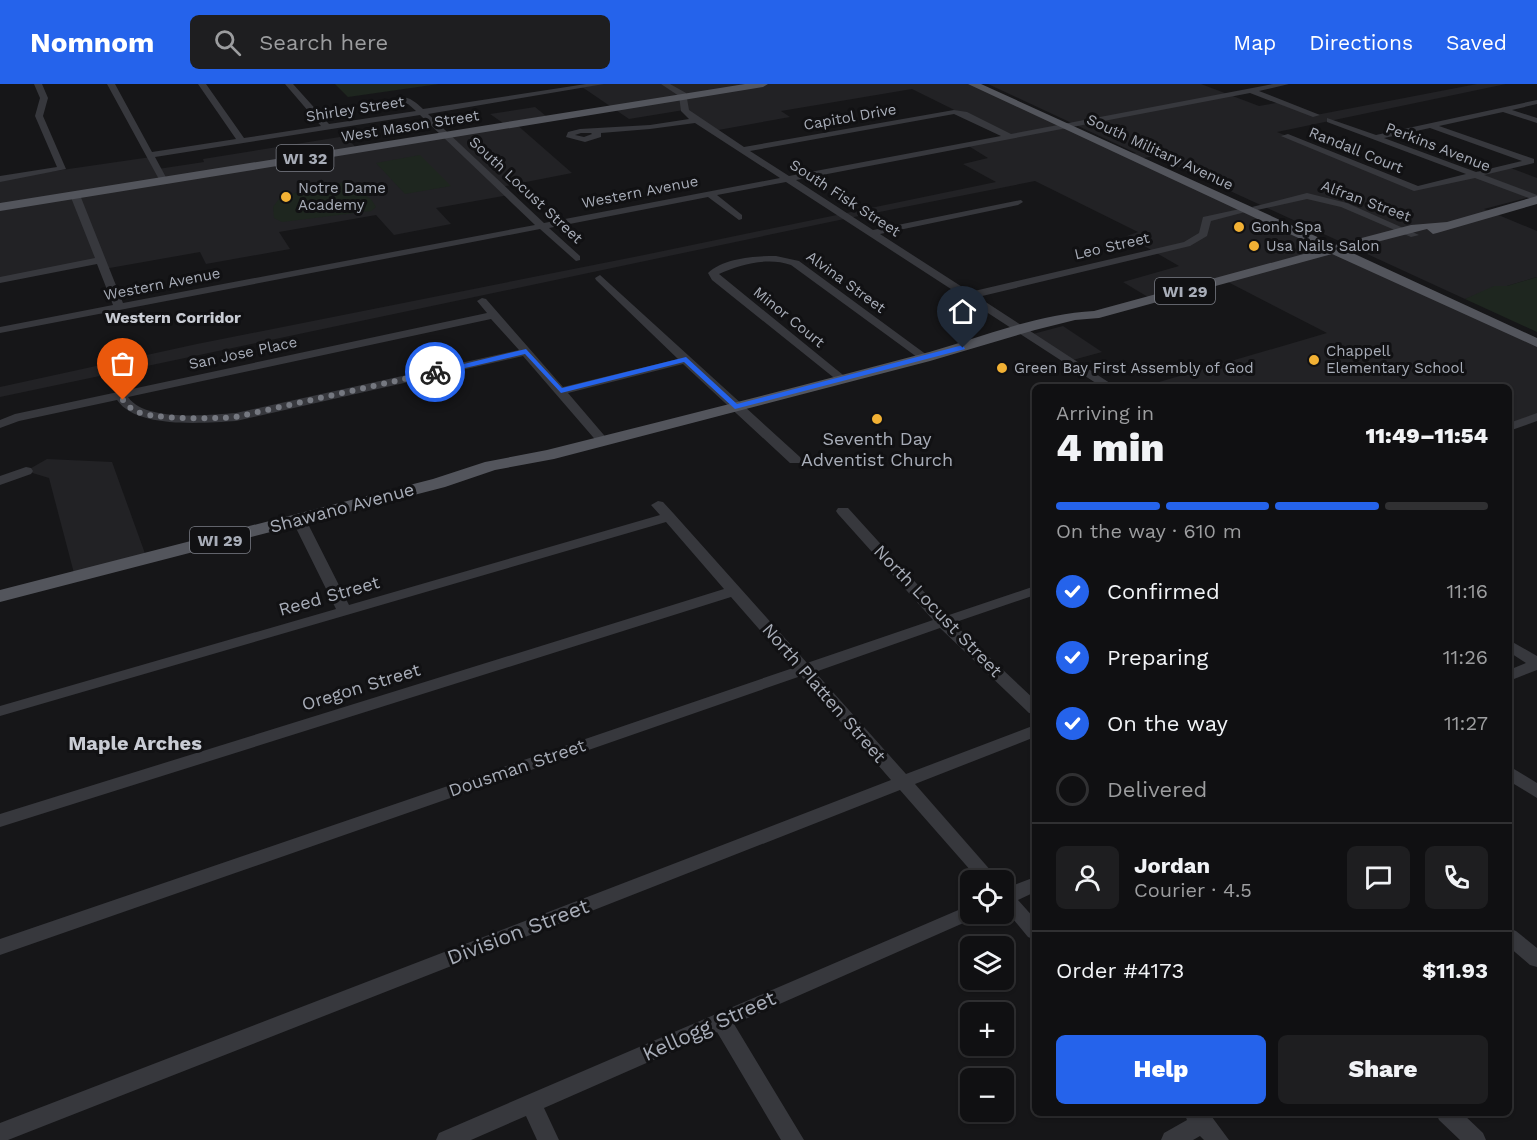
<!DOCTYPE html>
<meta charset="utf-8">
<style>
:root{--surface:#101012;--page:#1e1e20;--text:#f1f3f6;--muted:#9c9d9f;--line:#303032;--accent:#2563eb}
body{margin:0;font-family:"Work Sans",sans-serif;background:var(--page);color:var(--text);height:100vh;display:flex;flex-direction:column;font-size:22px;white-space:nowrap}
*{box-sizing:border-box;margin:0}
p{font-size:20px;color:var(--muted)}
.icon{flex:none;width:33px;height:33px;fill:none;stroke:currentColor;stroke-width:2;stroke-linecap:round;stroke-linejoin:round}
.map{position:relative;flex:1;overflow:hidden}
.side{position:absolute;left:1032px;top:300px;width:480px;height:732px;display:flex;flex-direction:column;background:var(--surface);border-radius:9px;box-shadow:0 2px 4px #0004,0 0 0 2px var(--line)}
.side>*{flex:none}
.buttons{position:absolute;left:960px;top:786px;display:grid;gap:12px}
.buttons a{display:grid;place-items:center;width:54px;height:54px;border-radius:9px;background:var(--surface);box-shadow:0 2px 4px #0004,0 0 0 2px var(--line);font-size:30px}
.pin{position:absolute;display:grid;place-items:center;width:51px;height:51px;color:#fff;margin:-62px -26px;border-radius:50% 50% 50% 0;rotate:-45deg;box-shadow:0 0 6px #0007}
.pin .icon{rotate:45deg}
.courier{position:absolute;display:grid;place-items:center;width:60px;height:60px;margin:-30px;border:4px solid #2563eb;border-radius:50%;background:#fff;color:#222;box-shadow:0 2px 8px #0007}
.overview em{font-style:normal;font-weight:800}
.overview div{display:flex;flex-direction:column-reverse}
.overview{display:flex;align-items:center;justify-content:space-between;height:102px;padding:0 24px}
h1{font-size:39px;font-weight:800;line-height:45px}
.bar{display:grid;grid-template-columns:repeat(4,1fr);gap:9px 6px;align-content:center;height:72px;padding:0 24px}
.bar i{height:8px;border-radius:4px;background:var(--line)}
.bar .current{background:var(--accent)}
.bar p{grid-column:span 4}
.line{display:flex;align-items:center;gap:15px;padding:0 24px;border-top:2px solid var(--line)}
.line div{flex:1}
.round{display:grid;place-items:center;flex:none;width:63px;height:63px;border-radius:9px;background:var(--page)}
ol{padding:0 24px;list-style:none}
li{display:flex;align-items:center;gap:18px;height:66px}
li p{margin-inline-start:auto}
li .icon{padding:6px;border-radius:50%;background:var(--accent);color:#fff;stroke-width:4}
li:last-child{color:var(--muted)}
li i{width:33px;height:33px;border:3px solid var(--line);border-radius:50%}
.action{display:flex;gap:12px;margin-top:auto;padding:12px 24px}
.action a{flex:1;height:69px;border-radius:9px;background:var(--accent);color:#fff;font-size:24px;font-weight:800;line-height:69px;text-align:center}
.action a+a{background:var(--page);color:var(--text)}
header{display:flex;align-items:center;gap:36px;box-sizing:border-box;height:84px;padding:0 30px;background:var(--accent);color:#fff}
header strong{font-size:28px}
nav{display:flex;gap:33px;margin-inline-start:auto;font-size:21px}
.search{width:420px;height:54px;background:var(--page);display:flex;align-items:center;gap:15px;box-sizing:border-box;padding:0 21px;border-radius:9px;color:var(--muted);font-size:22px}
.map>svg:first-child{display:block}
</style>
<header>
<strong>Nomnom</strong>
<div class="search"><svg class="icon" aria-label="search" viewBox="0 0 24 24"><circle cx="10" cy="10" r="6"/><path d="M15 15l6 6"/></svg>Search here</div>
<nav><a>Map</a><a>Directions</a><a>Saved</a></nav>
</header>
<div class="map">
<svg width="1537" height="1056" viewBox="0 0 1537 1056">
<rect width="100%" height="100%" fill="#161618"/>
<!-- built -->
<path fill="#222225" d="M600,0h373l155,70 8,-1 -148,-69h213l58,22 23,-4 34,13 161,-31h29l-229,48 140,57 91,-22 29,11v17l-53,14 53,22v46l-72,22 -311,-143 -15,3 398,184v74l-28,10v-40h-367l185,-54 -101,-52 -73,19 -30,-18 56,-16 -52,-30 11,-4 -103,-51 -186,37 -849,179v-10l197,-43 447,-89 352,-73 -33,-18 25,-6 -21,-13 42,-8 -97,-48 -131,22 9,6 -77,14 -29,-21 -55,9 -47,-32z
M535,23l11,9 -43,7 -13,-9z
M516,40l56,49 -71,14 8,8 -73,13 15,16 -57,11 -18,-20 -97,17 11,17 -84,15 -6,-12 -96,17 -3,-9 -101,20v-101l151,-22 7,12 46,-7 -1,-3 143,-23 11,13z
M1063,242l39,26 -33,9 -40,-26z
M47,375l65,3 35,97 -72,18 -26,-99 -23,-7z"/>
<!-- green -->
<path fill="#1e261f" d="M335,0h104l-91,13z
M420,71l31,31 -46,8 -29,-31z
M344,98l27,17 5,8 -5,4 -89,11 -8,-4 -1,-11 8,-11z
M1537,193v55l-72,-33 29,-13h13z"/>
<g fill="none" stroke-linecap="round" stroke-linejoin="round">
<!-- minor -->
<path fill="#37383d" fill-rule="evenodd" d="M34,0h8l6,14 -5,18 23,53 -66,13v-6l57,-9 -22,-51 5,-18z
M107,0h8l37,68 84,-13 -38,-55h8l38,54 77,-12 -36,-42h8l36,40 87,-13 -8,-7 -10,-3v-4c11,-1 18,5 25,12l163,-25h18l-176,30 116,109 236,-45 -85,-55 -45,6 -49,4v4l-16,5 -19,-5 2,-5 12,-3 70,-4 39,-6 -8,-8 -2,-15 -18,-12h9l16,9 3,17 55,37 210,-37 13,2 44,22 262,-50h16l-30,7 61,24 -7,2 -63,-24 -454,87 77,50 148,-30 2,2 -5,3 -138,29 90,58 214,-50 15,-9 4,-16 46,-10v4l-38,10 -4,15 -17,10 -212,51 138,90h-14l-316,-205 -69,13 25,20v4l-3,1 -31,-23 -159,31 31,28v4l-4,1 -36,-32 -540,104v-6l113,-22 -16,-41 -97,19v-6l95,-19 -25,-63 5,-3 5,3 43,108 412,-78 -115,-110 -265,42 13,24 -7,2zM954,30l47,22 -212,40 -39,-25zM581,49h10l1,1 -8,3 -9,-2z
M1537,16v4l-25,6 25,8v5l-34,-11 -64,14 95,33v4l-50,12 53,20v6l-62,-23 -61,13 -133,-55 7,-2 130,52 48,-12 -139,-52v-4l49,17zM1430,44l92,33 -46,11 -92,-34z
M1307,109l40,10 72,32 -8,2 -70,-30 -34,-8 -50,11 -5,-3z
M776,172l23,5 132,97 -6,3 -4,-1 -130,-95c-23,-8 -51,-1 -72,9l129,105 -2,2h-8l-126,-101 -4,-7c16,-15 47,-17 68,-17z
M600,191l200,182 1,3 -1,3h-10l-107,-99 -115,29 41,48 -2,3h-8l-76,-88 -287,65c-33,2 -99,8 -119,-21l-98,21 -19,7v-8l15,-6 472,-101 -10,-12 5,-3 4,1 77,88 115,-28 -82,-79 -1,-2zM491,235l28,31 -283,63c-27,2 -91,9 -108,-16z
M1537,329v8l-28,10v-8z
M26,383l5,1 2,3 -2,3 -31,11v-9z
M658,417l5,1 11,12 133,149 126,-43 -95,-106 -2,-3 2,-3h10l98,108 89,-30v9l-82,28 82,77v14l-6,-1 -89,-85 -125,44 91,102 129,-49v12l-120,47 84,96h-20l-79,-90 -892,350h-8v-17l891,-343 -90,-104 -801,279v-16l793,-271 -62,-71 -731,230v-13l724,-225 -58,-67 -666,194v-10l336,-97 -44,-89 2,-3 5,-1 7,4 43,85 311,-90 -9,-10z
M1509,556l28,16v14l-28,11v-11l17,-7 -17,-11z
M1509,682l28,17v15l-28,-17z
M1035,793v15l-17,8 17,19v21l-7,-3 -24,-29v-19z
M970,821v9h9l-2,3 -243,107 70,116h-23l-64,-108 -173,76 15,32h-22l-11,-24 -55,24h-35l3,-7z
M1509,844l7,3 21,17v19l-7,-2 -21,-18z
M1184,1029h25l20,27h-25l-4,-4 -7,4h-32l3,-7 23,-13z
M1436,1029h26l21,20 3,7h-26l-21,-20z"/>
<!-- major -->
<path fill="#53555c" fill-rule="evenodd" d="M745,0h23l-5,3 -763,124v-8z
M968,0h13l354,161 76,-20 36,-3 90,-26v8l-100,29 -4,1 -6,-5 -4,1 -77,20 191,88v9l-205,-93 -233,64 -24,2 -40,10 -105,31 -376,98 -59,11 -50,17 -445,115v-12l433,-111 52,-17 62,-12c124,-31 247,-62 371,-95 57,-15 116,-41 176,-44l228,-62z"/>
</g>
<!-- route -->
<path fill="#2563eb" d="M963,261l2,4 -230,60 -51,-47 -123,31 -36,-39 -90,21 -4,-3 95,-23 36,39 124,-31 51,47z"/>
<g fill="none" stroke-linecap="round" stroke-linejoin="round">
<!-- done -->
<path stroke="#757880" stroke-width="6" stroke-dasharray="0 10.8" d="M123,316c3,3 6,7 10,10 16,10 82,9 103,7l199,-45"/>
</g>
<!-- markers -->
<g fill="#f2b134" stroke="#111113" stroke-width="2">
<circle cx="286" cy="113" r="6"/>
<circle cx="1239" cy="143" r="6"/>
<circle cx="1254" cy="162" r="6"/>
<circle cx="1314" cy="276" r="6"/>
<circle cx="1002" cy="284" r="6"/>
<circle cx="877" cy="335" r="6"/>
</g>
<g text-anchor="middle" stroke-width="6" stroke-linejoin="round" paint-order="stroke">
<!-- far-street labels -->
<g font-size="15" fill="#a8adb8" stroke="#111113">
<text transform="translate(355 25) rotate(-9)" y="5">Shirley Street</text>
<text transform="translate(850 33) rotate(-10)" y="5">Capitol Drive</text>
<text transform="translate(410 42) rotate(-9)" y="5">West Mason Street</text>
<text transform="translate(1438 63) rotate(21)" y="5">Perkins Avenue</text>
<text transform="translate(1356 66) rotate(22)" y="5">Randall Court</text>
<text transform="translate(1160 68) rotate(25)" y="5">South Military Avenue</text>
<text transform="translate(526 106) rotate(43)" y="5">South Locust Street</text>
<text transform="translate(640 108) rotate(-11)" y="5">Western Avenue</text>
<text transform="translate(845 114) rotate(33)" y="5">South Fisk Street</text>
<text transform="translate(1366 117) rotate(20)" y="5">Alfran Street</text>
<text transform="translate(1112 162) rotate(-13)" y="5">Leo Street</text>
<text transform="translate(846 198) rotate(36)" y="5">Alvina Street</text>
<text transform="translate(162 200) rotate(-11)" y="5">Western Avenue</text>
<text transform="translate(789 233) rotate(39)" y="5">Minor Court</text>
<text transform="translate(243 269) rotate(-12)" y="5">San Jose Place</text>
</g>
<!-- far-poi labels -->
<g font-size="15" fill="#a8adb8" stroke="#111113" text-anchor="start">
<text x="298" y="109">Notre Dame<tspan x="298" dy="17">Academy</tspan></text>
<text x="1251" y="148">Gonh Spa</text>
<text x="1266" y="167">Usa Nails Salon</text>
<text x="1326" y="272">Chappell<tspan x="1326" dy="17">Elementary School</tspan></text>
<text x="1014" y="289">Green Bay First Assembly of God</text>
</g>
<!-- shield labels -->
<g fill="#111113" stroke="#7b7e86" stroke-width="1.5">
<rect x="276.5" y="61" width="57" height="26" rx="4.5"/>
<rect x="1155" y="194" width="60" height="26" rx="4.5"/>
<rect x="190" y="443" width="60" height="26" rx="4.5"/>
</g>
<g font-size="16" font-weight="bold" fill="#a8adb8">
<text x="305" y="80">WI 32</text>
<text x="1185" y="213">WI 29</text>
<text x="220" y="462">WI 29</text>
</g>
<!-- far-neighbourhood labels -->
<g font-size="16" font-weight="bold" fill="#c9ccd4" stroke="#111113">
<text x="173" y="239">Western Corridor</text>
</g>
<!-- poi labels -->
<g font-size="18" fill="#a8adb8" stroke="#111113">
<text x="877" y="361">Seventh Day<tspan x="877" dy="21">Adventist Church</tspan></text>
</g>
<!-- street labels -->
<g font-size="18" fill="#a8adb8" stroke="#111113">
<text transform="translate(342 424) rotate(-15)" y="6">Shawano Avenue</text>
<text transform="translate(329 512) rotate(-16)" y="6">Reed Street</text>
<text transform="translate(938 527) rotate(46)" y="6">North Locust Street</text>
<text transform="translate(361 603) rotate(-17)" y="6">Oregon Street</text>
<text transform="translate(824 609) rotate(49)" y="6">North Platten Street</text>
<text transform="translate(517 684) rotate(-19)" y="6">Dousman Street</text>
</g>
<!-- neighbourhood labels -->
<g font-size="20" font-weight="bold" fill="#c9ccd4" stroke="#111113">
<text x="135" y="666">Maple Arches</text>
</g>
<!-- near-street labels -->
<g font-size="21" fill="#a8adb8" stroke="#111113">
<text transform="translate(518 848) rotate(-21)" y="7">Division Street</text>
<text transform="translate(709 942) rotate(-24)" y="7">Kellogg Street</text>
</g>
</g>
</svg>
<div class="buttons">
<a><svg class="icon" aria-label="locate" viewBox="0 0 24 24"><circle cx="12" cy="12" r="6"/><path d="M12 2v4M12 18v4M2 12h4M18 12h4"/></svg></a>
<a><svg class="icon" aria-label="layers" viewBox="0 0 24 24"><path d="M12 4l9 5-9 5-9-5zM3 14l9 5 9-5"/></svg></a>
<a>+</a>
<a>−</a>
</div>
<div class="pin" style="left:123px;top:316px;background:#ea580c"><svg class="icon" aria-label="bag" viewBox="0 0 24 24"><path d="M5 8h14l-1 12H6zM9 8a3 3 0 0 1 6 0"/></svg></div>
<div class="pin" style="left:963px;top:264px;background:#1f2937"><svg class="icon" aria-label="home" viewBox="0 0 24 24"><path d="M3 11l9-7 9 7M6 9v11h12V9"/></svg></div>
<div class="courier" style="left:435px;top:288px"><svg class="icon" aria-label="bike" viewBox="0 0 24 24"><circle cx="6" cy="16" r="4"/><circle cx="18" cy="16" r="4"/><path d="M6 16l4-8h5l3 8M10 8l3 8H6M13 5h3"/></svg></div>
<section class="side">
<div class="overview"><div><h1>4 min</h1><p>Arriving in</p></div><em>11:49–11:54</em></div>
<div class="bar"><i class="current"></i><i class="current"></i><i class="current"></i><i></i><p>On the way · 610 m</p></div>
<ol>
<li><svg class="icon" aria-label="check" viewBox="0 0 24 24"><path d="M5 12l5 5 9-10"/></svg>Confirmed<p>11:16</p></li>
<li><svg class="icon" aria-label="check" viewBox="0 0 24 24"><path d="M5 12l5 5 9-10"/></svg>Preparing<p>11:26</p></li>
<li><svg class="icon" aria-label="check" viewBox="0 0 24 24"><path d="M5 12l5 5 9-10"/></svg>On the way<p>11:27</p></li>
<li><i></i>Delivered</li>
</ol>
<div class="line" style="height:108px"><a class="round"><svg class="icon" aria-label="person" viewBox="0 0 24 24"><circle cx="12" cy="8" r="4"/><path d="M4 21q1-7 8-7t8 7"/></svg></a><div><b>Jordan</b><p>Courier · 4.5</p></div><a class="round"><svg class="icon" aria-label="chat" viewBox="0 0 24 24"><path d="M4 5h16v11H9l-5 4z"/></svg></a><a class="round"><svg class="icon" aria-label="phone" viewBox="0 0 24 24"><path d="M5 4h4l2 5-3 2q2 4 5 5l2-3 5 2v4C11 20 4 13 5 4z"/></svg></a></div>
<div class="line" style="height:78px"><div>Order #4173</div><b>$11.93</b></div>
<div class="action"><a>Help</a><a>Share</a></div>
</section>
</div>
